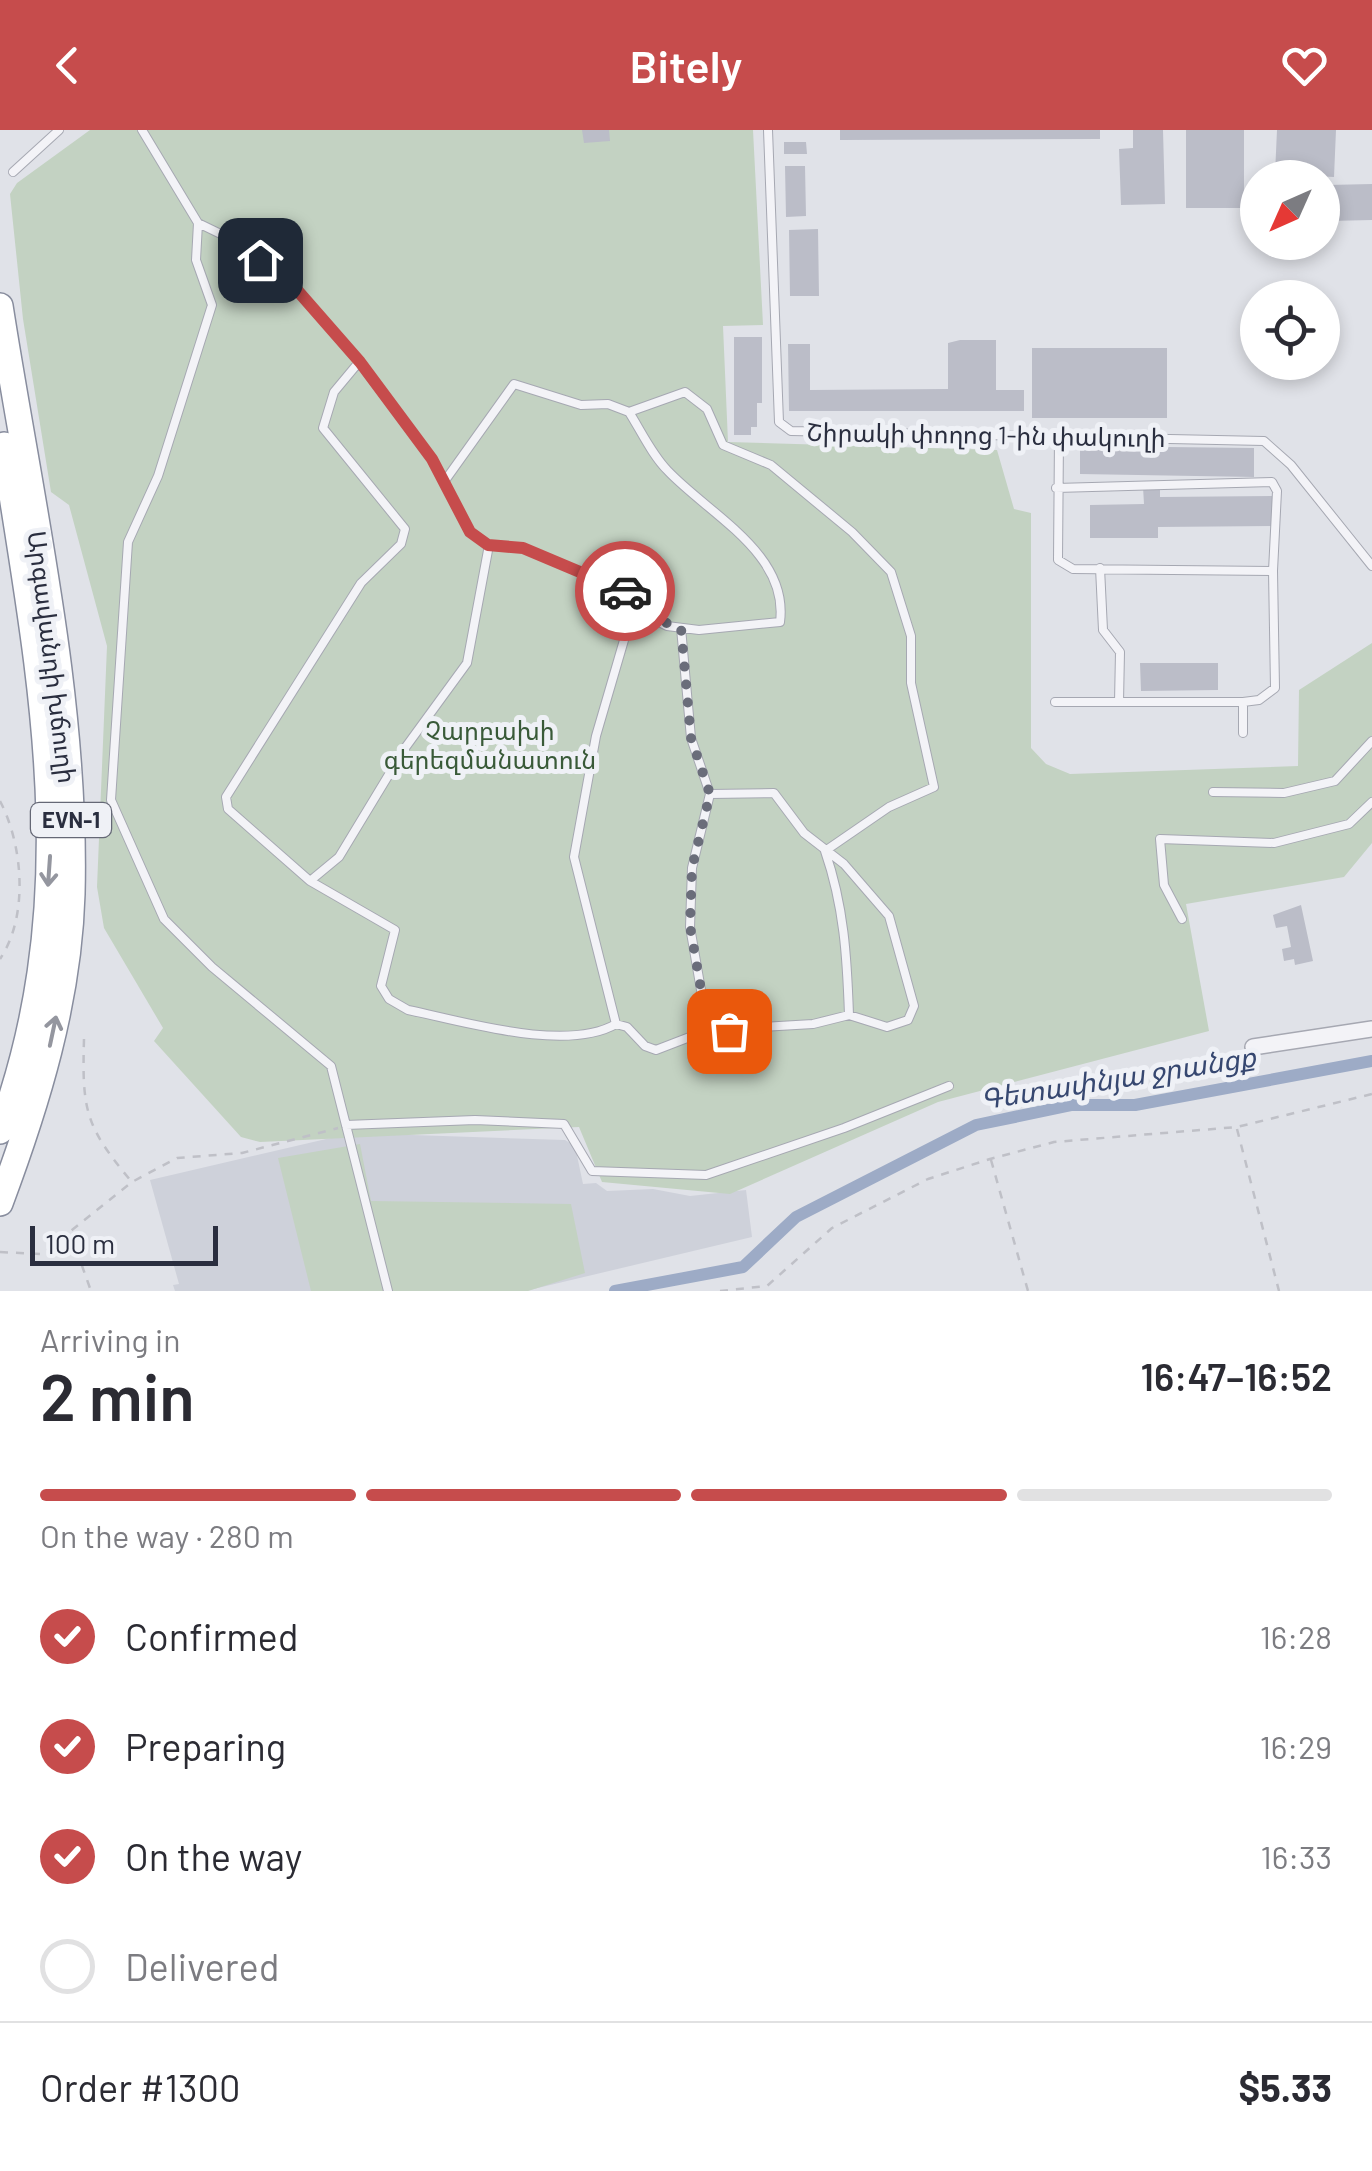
<!DOCTYPE html>
<meta charset="utf-8">
<style>
:root{--surface:#fff;--page:#f7f7f7;--text:#2b2b33;--muted:#7c7c81;--line:#e1e1e2;--accent:#c64c4c}
body{margin:0;font-family:Barlow,"Noto Sans Armenian",sans-serif;background:var(--page);color:var(--text);height:100vh;display:flex;flex-direction:column;font-size:38px;white-space:nowrap}
*{box-sizing:border-box;margin:0}
p{font-size:32px;color:var(--muted)}
.icon{flex:none;width:55px;height:55px;fill:none;stroke:currentColor;stroke-width:2;stroke-linecap:round;stroke-linejoin:round}
.map{position:relative;height:1161px;overflow:hidden}
.sheet{display:flex;flex-direction:column;background:var(--surface);flex:1}
.sheet>*{flex:none}
.needle{width:65px;rotate:225deg}
.tools{position:absolute;left:1240px;top:30px;display:grid;gap:20px}
.tools a{display:grid;place-items:center;width:100px;height:100px;border-radius:50%;background:var(--surface);box-shadow:0 5px 15px #0003;font-size:50px}
.scale{position:absolute;left:30px;bottom:25px;width:188px;box-sizing:border-box;padding-left:10px;border:5px solid #2a2e3f;border-top:0;font-size:28px;line-height:35px;white-space:nowrap;color:#2a2e3f;-webkit-text-stroke:8px #eff1f6;paint-order:stroke}
.pin{position:absolute;display:grid;place-items:center;width:85px;height:85px;color:#fff;margin:-42px;border-radius:20px;box-shadow:0 5px 15px #0006}
.courier{position:absolute;display:grid;place-items:center;width:100px;height:100px;margin:-50px;border:8px solid #c64c4c;border-radius:50%;background:#fff;color:#222;box-shadow:0 2px 12px #0007}
.headline em{font-style:normal;font-weight:600}
.headline div{display:flex;flex-direction:column-reverse}
.headline{display:flex;align-items:center;justify-content:space-between;height:170px;padding:0 40px}
h1{font-size:65px;font-weight:600;line-height:75px}
.bar{display:grid;grid-template-columns:repeat(4,1fr);gap:15px 10px;align-content:center;height:120px;padding:0 40px}
.bar i{height:12px;border-radius:8px;background:var(--line)}
.bar .current{background:var(--accent)}
.bar p{grid-column:span 4}
.line{display:flex;align-items:center;gap:25px;padding:0 40px;border-top:2px solid var(--line)}
.line div{flex:1}
ol{padding:0 40px;list-style:none}
li{display:flex;align-items:center;gap:30px;height:110px}
li p{margin-inline-start:auto}
li .icon{padding:10px;border-radius:50%;background:var(--accent);color:#fff;stroke-width:4}
li:last-child{color:var(--muted)}
li i{width:55px;height:55px;border:5px solid var(--line);border-radius:50%}
header{display:flex;justify-content:space-between;align-items:center;height:130px;padding:0 40px;background:var(--accent);color:#fff;font-size:45px;font-weight:600}
.map>svg:first-child{display:block}
</style>
<header><svg class="icon" aria-label="back" viewBox="0 0 24 24"><path d="M15 5l-7 7 7 7"/></svg>Bitely<svg class="icon" aria-label="heart" viewBox="0 0 24 24"><path d="M12 20l-8-8c-3-5 5-10 8-4 3-6 11-1 8 4z"/></svg></header>
<div class="map">
<svg width="1372" height="1161" viewBox="0 0 1372 1161">
<rect width="100%" height="100%" fill="#e0e2e8"/>
<!-- built -->
<path fill="#ced1da" d="M352,1003l213,7 10,6 8,38 13,-1 11,8 46,-2 37,7 56,-6 6,47 -227,54h-350l-2,-6 6,-1 -29,-104z"/>
<!-- green -->
<path fill="#c3d2c2" d="M90,0h663l10,195 -40,1 5,116 269,8 17,59 17,4v235l15,16 24,10 228,-8 1,-76 73,-47v200l-28,34 -158,27 23,127 -271,71 -208,92 -128,-12 -23,-55 -319,15 -19,-5 -87,-96 9,-13 -59,-100 -7,-41 10,-241 -38,-141 -18,-13 -28,-173 -13,-125 7,-11z
M360,1014l11,57 200,3 14,69 -57,18h-217l-33,-133z"/>
<g fill="none" stroke-linecap="round" stroke-linejoin="round">
<!-- canal -->
<path stroke="#9dabc6" stroke-width="12" d="M615,1161l128,-24 53,-50 180,-92 96,-20h63l237,-44"/>
</g>
<!-- building -->
<path fill="#bbbdc8" d="M582,0h27l1,11 -26,2z
M840,0h260v9l-260,1z
M1133,0h30l2,74 -44,1 -2,-56 14,-1z
M1186,0h58v78h-58z
M1277,0h59l-2,47 -59,-3z
M784,12h22l1,12h-23z
M785,36h20l1,50 -20,1z
M1372,54v36l-43,1 -1,-36z
M818,99l1,67h-29l-1,-66z
M734,207h28v66h-5v24h-6v8h-17z
M960,210h36v50h28v21h-235l-1,-67h22v46l138,-1v-46z
M1032,218h135v70h-135z
M1080,316l174,2v29l-174,-3z
M1143,357h17v10l113,-1v30l-115,1v11h-68v-33l54,-1z
M1140,533h78v27l-77,1z
M1301,775l12,56 -18,4 -1,-6 -10,2 -2,-12 9,-2 -4,-21 -11,2 -3,-13z"/>
<g fill="none" stroke-linecap="round" stroke-linejoin="round">
<!-- service casing -->
<g stroke="#a6a8b2" stroke-width="10">
<path id="service" d="M142,0l56,93 33,16 59,43 69,80 73,97 38,73 19,13 34,3 108,45 18,24 18,9 32,4 81,-8c9,-68 -70,-107 -112,-151 -16,-16 -27,-40 -39,-59
M768,0l11,292 12,9 473,10 27,24 81,101
M13,42l46,-42
M198,93l-2,37 16,45 -54,171 -30,66 -17,258 53,119 48,48 119,99 57,225
M359,232l-25,30 -11,36 82,101 -4,15 -40,39 -135,214 2,12 82,72 85,49 -14,56 8,13 19,11c54,11 158,43 208,14l11,3 18,19 11,4 52,-20 105,-6 36,-9 38,12 21,-7 6,-14 -25,-90 -45,-52 -40,-31 -30,-40 -64,1
M444,352l70,-98 67,21 27,-1 21,8 56,-20 22,17 16,36 48,20 81,67 39,40 20,64v47l23,104 -45,20 -64,44c19,55 22,106 24,164
M1056,358l216,-6 5,9 -4,80
M1100,438l3,62 17,22 -1,50
M681,498l10,110 19,56 -18,74 -2,59 18,103
M1055,572h188l16,-2 16,-12 -2,-117 -200,-2 -15,-9 1,-123
M1243,572v31
M1213,662l71,1 51,-12 37,-40
M310,751l29,-24 66,-109 62,-85 22,-118
M1182,789l-18,-34 -4,-46 114,4 75,-19 23,-22
M616,894l-42,-167 22,-121 40,-137
M346,995l129,-5 89,4 28,47 114,4 138,-47 105,-42"/>
</g>
<!-- minor casing -->
<g stroke="#a6a8b2" stroke-width="18">
<path id="minor" d="M1253,917l119,-18"/>
</g>
<!-- trunk casing -->
<g stroke="#888d9e" stroke-width="28">
<path id="trunk" d="M0,176c30,193 77,392 72,588 -3,107 -35,210 -72,309
M0,1001c86,-235 41,-448 4,-686"/>
</g>
<!-- path -->
<path stroke="#bfc0c7" stroke-width="2.5" stroke-dasharray="8 8" stroke-linecap="butt" d="M0,671c23,44 29,115 0,158
M84,909c-2,71 1,87 47,142
M1237,999l42,162
M991,1030l37,131
M71,1105l20,56
M0,1122l42,2 90,-72 45,-24 65,-5 96,-25
M720,1161l47,-5 65,-58 96,-49 62,-20 64,-17 183,-15 135,-33"/>
<!-- service -->
<use href="#service" stroke="#f3f3f7" stroke-width="8"/>
<!-- minor -->
<use href="#minor" stroke="#f3f3f7" stroke-width="15"/>
<!-- trunk -->
<use href="#trunk" stroke="#fff" stroke-width="25"/>
</g>
<!-- one-way arrows -->
<defs><path id="oneway-shaft" d="M-6 0H5M1.5-3L5.5 0L1.5 3" fill="none" stroke-width="1.6" stroke-linecap="round" stroke-linejoin="round" transform="scale(2.5)"/></defs>
<g stroke="#94969f">
<use href="#oneway-shaft" transform="translate(49 741) rotate(94)"/>
<use href="#oneway-shaft" transform="translate(53 901) rotate(-78)"/>
</g>
<g fill="none" stroke-linecap="round" stroke-linejoin="round">
<!-- done -->
<path stroke="#6a6d7a" stroke-width="10" stroke-dasharray="0 18" d="M625,461l24,26 32,11 10,110 19,56 -18,74 -2,58 18,104 21,1"/>
<!-- route -->
<path stroke="#c64c4c" stroke-width="12" d="M260,130l30,22 70,80 72,97 38,73 18,13 35,3 102,43"/>
</g>
<g text-anchor="middle" stroke-width="10" stroke-linejoin="round" paint-order="stroke">
<!-- shield labels -->
<rect fill="#eff1f6" stroke="#656876" stroke-width="2.5" x="31" y="673" width="80" height="34" rx="8"/>
<g font-size="22" font-weight="bold" fill="#2a2e3f">
<text x="71" y="698">EVN-1</text>
</g>
<!-- street labels -->
<g font-size="25" fill="#2a2e3f" stroke="#eff1f6">
<text transform="translate(986 305) rotate(1)" y="9">Շիրակի փողոց 1-ին փակուղի</text>
<text transform="translate(52 527) rotate(83)" y="9">Արգավանդի խճուղի</text>
</g>
<!-- park labels -->
<g font-size="25" fill="#395a38" stroke="#eff1f6">
<text x="490" y="610">Չարբախի<tspan x="490" dy="29">գերեզմանատուն</tspan></text>
</g>
<!-- water labels -->
<g font-size="28" font-style="italic" fill="#364770" stroke="#eff1f6">
<text transform="translate(1118 948) rotate(-9)" y="10">Գետափնյա ջրանցք</text>
</g>
</g>
</svg>
<div class="tools">
<a><svg class="needle" viewBox="-14 -14 28 28"><path d="M0-13l5 13h-10z" fill="#e53935"/><path d="M0 13l5-13h-10z" fill="#7c7c81"/></svg></a>
<a><svg class="icon" aria-label="locate" viewBox="0 0 24 24"><circle cx="12" cy="12" r="6"/><path d="M12 2v4M12 18v4M2 12h4M18 12h4"/></svg></a>
</div>
<div class="scale">100 m</div>
<div class="pin" style="left:729px;top:901px;background:#ea580c"><svg class="icon" aria-label="bag" viewBox="0 0 24 24"><path d="M5 8h14l-1 12H6zM9 8a3 3 0 0 1 6 0"/></svg></div>
<div class="pin" style="left:260px;top:130px;background:#1f2937"><svg class="icon" aria-label="home" viewBox="0 0 24 24"><path d="M3 11l9-7 9 7M6 9v11h12V9"/></svg></div>
<div class="courier" style="left:625px;top:461px"><svg class="icon" aria-label="car" viewBox="0 0 24 24"><path d="M5 17H2v-5l4-1 3-4h7l3 4 3 1v5h-3M9 17h6M6 11h13"/><circle cx="7" cy="17" r="2"/><circle cx="17" cy="17" r="2"/></svg></div>
</div>
<section class="sheet">
<div class="headline"><div><h1>2 min</h1><p>Arriving in</p></div><em>16:47–16:52</em></div>
<div class="bar"><i class="current"></i><i class="current"></i><i class="current"></i><i></i><p>On the way · 280 m</p></div>
<ol>
<li><svg class="icon" aria-label="check" viewBox="0 0 24 24"><path d="M5 12l5 5 9-10"/></svg>Confirmed<p>16:28</p></li>
<li><svg class="icon" aria-label="check" viewBox="0 0 24 24"><path d="M5 12l5 5 9-10"/></svg>Preparing<p>16:29</p></li>
<li><svg class="icon" aria-label="check" viewBox="0 0 24 24"><path d="M5 12l5 5 9-10"/></svg>On the way<p>16:33</p></li>
<li><i></i>Delivered</li>
</ol>
<div class="line" style="height:130px"><div>Order #1300</div><b>$5.33</b></div>
</section>
